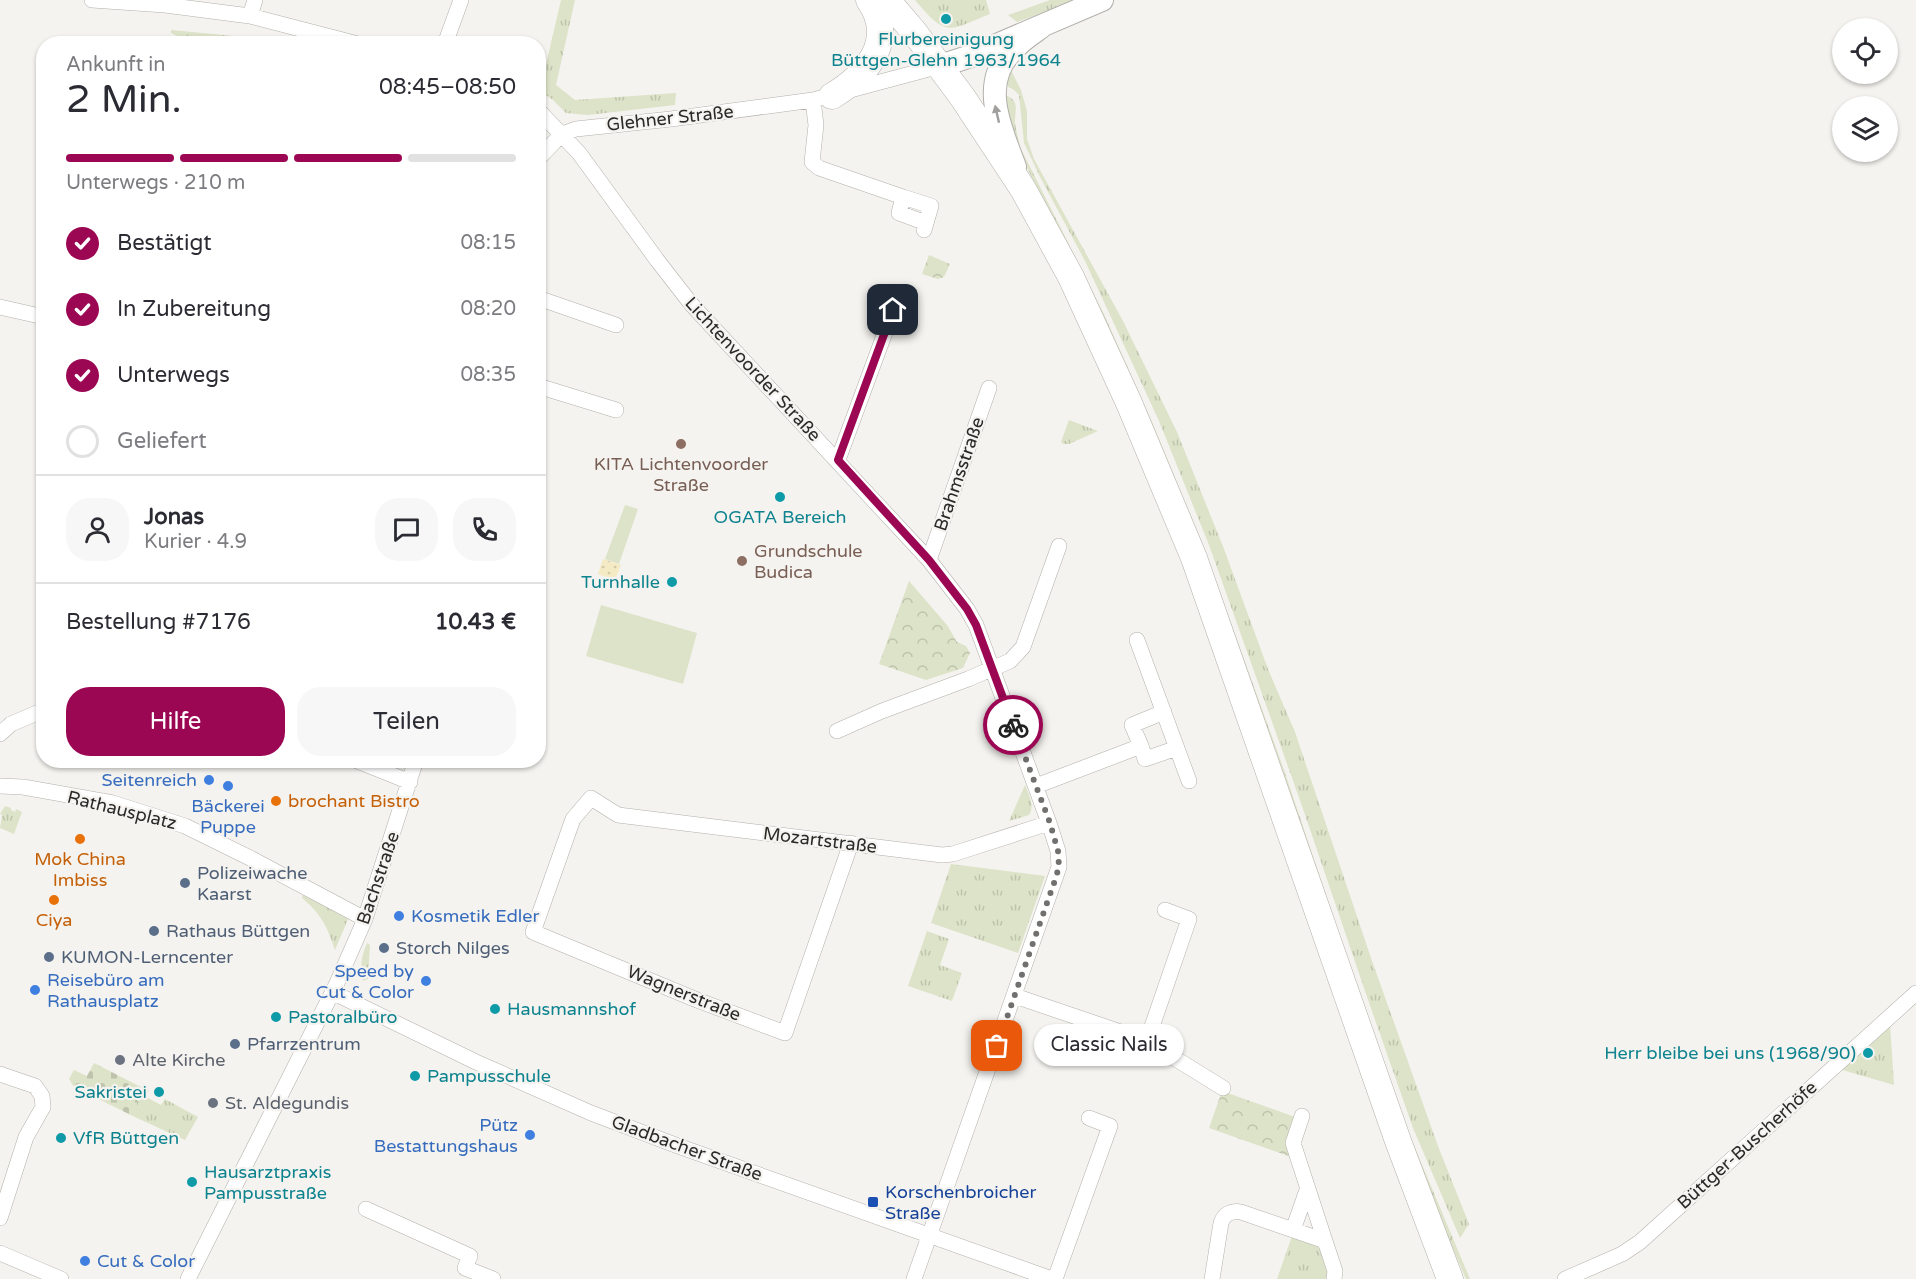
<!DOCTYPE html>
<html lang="de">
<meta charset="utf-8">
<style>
:root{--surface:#fff;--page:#f7f7f7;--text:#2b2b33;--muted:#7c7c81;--line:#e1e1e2;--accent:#9c0754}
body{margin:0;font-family:"Varela Round",sans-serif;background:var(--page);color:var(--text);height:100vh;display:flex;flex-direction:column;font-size:22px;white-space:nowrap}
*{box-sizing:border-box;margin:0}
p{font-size:20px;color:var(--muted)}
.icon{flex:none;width:33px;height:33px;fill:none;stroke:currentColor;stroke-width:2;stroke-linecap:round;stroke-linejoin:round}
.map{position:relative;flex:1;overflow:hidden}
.side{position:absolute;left:36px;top:36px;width:510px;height:732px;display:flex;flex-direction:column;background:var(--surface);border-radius:24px;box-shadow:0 2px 4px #0004}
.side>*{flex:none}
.tools{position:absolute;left:1832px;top:18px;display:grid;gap:12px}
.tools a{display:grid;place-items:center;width:66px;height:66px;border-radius:50%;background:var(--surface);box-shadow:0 2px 4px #0004;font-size:30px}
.pin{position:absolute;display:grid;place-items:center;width:51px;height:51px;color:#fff;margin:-26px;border-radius:12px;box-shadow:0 3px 9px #0006}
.courier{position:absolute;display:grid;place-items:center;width:60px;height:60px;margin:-30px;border:4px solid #9c0754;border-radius:50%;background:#fff;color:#222;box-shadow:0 2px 8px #0007}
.bubble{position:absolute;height:42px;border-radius:21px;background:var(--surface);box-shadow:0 2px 4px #0004;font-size:20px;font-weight:600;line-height:42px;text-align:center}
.summary em{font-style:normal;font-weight:600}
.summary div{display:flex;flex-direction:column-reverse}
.summary{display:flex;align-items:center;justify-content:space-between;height:102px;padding:0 30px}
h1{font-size:39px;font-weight:600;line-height:45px}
.bar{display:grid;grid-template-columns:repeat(4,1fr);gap:9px 6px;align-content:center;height:72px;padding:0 30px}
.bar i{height:8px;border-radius:4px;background:var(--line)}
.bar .current{background:var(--accent)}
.bar p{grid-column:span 4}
.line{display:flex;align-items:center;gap:15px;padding:0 30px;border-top:2px solid var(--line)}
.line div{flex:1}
.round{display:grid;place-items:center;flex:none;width:63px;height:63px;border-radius:24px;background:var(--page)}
ol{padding:0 30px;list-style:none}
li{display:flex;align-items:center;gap:18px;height:66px}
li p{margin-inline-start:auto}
li .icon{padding:6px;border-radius:50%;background:var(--accent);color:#fff;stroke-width:4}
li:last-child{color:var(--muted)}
li i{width:33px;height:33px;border:3px solid var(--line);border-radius:50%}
.button{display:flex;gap:12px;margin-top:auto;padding:12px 30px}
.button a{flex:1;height:69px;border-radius:24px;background:var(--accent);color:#fff;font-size:24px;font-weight:600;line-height:69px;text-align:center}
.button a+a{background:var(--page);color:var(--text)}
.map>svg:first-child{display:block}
</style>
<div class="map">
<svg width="1916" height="1279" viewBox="0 0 1916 1279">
<defs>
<pattern id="grass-tufts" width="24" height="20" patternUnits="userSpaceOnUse" patternTransform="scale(1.5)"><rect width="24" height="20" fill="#dde3c8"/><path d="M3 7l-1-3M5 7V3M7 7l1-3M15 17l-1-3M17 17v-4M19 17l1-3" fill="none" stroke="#bec3ac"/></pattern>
<pattern id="sand-dots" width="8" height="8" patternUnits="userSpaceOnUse" patternTransform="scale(1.5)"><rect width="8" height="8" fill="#f4eac4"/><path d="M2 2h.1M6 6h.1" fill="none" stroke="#d1c9a8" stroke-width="1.8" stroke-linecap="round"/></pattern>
<pattern id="cemetery-stones" width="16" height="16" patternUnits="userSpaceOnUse" patternTransform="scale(1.5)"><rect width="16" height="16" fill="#dde3c8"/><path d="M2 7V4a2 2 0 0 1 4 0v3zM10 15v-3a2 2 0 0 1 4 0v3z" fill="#bec3ac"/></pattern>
<pattern id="park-crowns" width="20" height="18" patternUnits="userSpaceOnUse" patternTransform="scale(1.5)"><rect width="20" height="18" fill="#dde3c8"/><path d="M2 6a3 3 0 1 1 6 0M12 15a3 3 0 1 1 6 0" fill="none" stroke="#bec3ac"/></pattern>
</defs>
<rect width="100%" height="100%" fill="#f5f3ef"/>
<!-- grass -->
<path fill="url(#grass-tufts)" d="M561,0h14l-19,85 19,15 101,-7 -1,12 -87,10 -22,-2 -13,-13 -10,-7 -2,-7z
M915,0h71l4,14c-42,17 -43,24 -75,-14z
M1050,0h28l-61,22 -9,-7z
M171,30l63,6 27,7h-70l-20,-10z
M1009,69l3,3 9,18 6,21v28l7,20 89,162 54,111 47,117 44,120 27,63 76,226 67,188 31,78 -9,14 -47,-110 -47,-134 -64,-188 -93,-261 -50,-124 -74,-160 -46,-86 -15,-32 -5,-48 -5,-5 -11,-6z
M1001,93c20,8 14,12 14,30 1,8 4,16 5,24l84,167 48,108 51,123 81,225 113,335 73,174h-4l-28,-64 -362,-953 -44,-84 -28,-60z
M1069,420l29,11 -29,13h-6l-2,-2z
M1025,785c4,11 10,20 4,30l-20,6z
M5,806l6,2v2l4,2 1,-3 6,3 -8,22 -14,-6 2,-13 -2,-1z
M951,864l94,12 -27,77 -87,-30z
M303,894l45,25 -13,31c-8,-24 -14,-36 -33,-52z
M927,931l22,8 -9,26 22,8 -10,28 -44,-15z
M367,943l3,2 -2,34 -5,2c-3,-15 -2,-24 4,-38z
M1890,1023l4,62 -55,-16z
M137,1085l12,6 -3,6 15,8 4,-6 33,18 -13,23 -48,-22z
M1292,1236l28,11 8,19v13h-51z"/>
<!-- sand -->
<path fill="url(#sand-dots)" d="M603,559l18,6 -6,15 -17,-6z"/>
<!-- cemetery -->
<path fill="url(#cemetery-stones)" d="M94,1063l43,22v33l-63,-31 -5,-8 5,-9 13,6z"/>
<!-- park -->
<path fill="url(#park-crowns)" d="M929,255l21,9 -6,13 -6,2 -16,-5z
M909,581l38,44 10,17 9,4 4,7 -7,15 -37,12 -47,-16z
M1222,1091l73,26 -9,27 5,13 -82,-29z"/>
<!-- pitch -->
<path fill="#dde3c8" d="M625,505l13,4 -19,55 -14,-5z
M601,605l96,28 -14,51 -97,-28z"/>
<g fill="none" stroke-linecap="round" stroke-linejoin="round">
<!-- street casing -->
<g stroke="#b3b0ac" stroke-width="16">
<path id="street" d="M92,0l73,5 85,11 108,28
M250,16l5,-16
M445,44l16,-44
M813,100l3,25 -4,37 7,6 84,29
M538,110l41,43 78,107 35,45 237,255 38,49 9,16 73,198 9,28 1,16 -145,412
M538,159l24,-25 14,-5 95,-10 142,-19 127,-34
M924,230l7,-24 -28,-9 -4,16 27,10
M538,298l78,27
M0,307l44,10
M538,386l78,24
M838,460l62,-168
M929,560l60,-172
M1137,640l52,141
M837,731l45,-20 86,-32 42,-18 13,-14 36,-101
M0,734l11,-10 33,-14
M1141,746l-9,-21 32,-13
M355,760l55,22
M0,786l23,1 90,16 72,23 69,34 111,59
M1036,786l105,-40 4,13 32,-11
M851,843l-66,190 -88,-33 -164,-68 40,-113 18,-21 27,17 324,40 11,-1 96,-31
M332,992l144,70 115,51 87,33 374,133
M1015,996l132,45 76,47
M1147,1041l42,-122 -24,-9
M0,1074l35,12 7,10 1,11 -17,30 -26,81
M366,1209l104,47 -5,12 28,11
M1293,1230l14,-40
M1325,1241l10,30 -1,8
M0,1253l61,26
M188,1279l149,-296 28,-64 51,-159
M1055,1279l55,-153 -21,-8
M1212,1279l9,-56c3,-9 10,-13 20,-11l84,29 -32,-98 9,-27
M1565,1279l57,-25 18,-12 276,-249"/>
</g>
<!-- secondary casing -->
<g stroke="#b3b0ac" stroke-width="24">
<path id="secondary" d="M940,66l31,-10 131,-56
M1015,167c-13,-36 -36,-82 -4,-115 8,-10 19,-17 29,-24"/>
</g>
<!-- primary casing -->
<g stroke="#b3b0ac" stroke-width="27">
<path id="primary" d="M887,0l28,33 48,65 60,91 48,88 58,126 65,155 204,583 52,138
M832,96c35,-21 65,-56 37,-96"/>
</g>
<!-- street -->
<use href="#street" stroke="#fff" stroke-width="15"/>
<!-- secondary -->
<use href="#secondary" stroke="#fff" stroke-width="22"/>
<!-- primary -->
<use href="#primary" stroke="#fff" stroke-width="26"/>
</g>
<!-- one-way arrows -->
<defs><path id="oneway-solid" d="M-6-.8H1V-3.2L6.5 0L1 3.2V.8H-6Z" transform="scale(1.5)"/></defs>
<use fill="#a09f9e" href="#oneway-solid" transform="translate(997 114) rotate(-103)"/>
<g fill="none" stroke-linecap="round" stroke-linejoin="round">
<!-- done -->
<path stroke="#72706e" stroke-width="6" stroke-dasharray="0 10.8" d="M997,1046l57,-163 5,-16 -1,-16 -8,-28 -37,-98"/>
<!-- route -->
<path stroke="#9c0754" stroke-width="8" d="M893,310l-55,150 91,100 38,49 9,16 37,100"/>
</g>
<!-- markers -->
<g fill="#0f9aa8" stroke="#f5f3ef" stroke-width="2">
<circle cx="946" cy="19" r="6"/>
<circle cx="780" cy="497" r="6"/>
<circle cx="672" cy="582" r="6"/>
<circle cx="495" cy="1009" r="6"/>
<circle cx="276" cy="1017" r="6"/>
<circle cx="1868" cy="1053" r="6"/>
<circle cx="415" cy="1076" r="6"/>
<circle cx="159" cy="1092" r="6"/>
<circle cx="61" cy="1138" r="6"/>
<circle cx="192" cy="1182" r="6"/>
</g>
<g fill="#8d6e63" stroke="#f5f3ef" stroke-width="2">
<circle cx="681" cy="444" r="6"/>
<circle cx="742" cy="561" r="6"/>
</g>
<g fill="#3f7fe0" stroke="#f5f3ef" stroke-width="2">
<circle cx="209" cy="780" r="6"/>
<circle cx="228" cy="786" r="6"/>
<circle cx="399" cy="916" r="6"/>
<circle cx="426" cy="981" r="6"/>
<circle cx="35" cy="990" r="6"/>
<circle cx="530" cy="1135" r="6"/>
<circle cx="85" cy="1261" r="6"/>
</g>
<g fill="#e8710a" stroke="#f5f3ef" stroke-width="2">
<circle cx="276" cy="801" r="6"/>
<circle cx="80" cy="839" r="6"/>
<circle cx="54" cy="900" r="6"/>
</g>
<g fill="#5c6f8a" stroke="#f5f3ef" stroke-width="2">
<circle cx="185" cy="883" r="6"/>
<circle cx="154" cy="931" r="6"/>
<circle cx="384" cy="948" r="6"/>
<circle cx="49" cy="957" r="6"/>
<circle cx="235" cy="1044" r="6"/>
</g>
<g fill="#6b7280" stroke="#f5f3ef" stroke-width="2">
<circle cx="120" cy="1060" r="6"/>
<circle cx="213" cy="1103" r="6"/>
</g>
<rect fill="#1a4fb4" stroke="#f5f3ef" stroke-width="2" x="867" y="1196" width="12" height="12" rx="3"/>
<g text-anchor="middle" stroke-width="4.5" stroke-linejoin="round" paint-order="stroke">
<!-- culture labels -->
<g font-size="18" fill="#0d838f" stroke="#f5f3ef" text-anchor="start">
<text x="946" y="45" text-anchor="middle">Flurbereinigung<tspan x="946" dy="21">Büttgen-Glehn 1963/1964</tspan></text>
<text x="780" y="523" text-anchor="middle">OGATA Bereich</text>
<text x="660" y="588" text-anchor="end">Turnhalle</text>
<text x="507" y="1015">Hausmannshof</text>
<text x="288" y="1023">Pastoralbüro</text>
<text x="1856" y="1059" text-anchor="end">Herr bleibe bei uns (1968/90)</text>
<text x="427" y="1082">Pampusschule</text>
<text x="147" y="1098" text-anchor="end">Sakristei</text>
<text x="73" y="1144">VfR Büttgen</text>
<text x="204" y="1178">Hausarztpraxis<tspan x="204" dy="21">Pampusstraße</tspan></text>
</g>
<!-- street labels -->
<g font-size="18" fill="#2b2a28" stroke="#f5f3ef">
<text transform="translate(670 118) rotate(-6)" y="6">Glehner Straße</text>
<text transform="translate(753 369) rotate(47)" y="6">Lichtenvoorder Straße</text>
<text transform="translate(959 474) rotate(-71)" y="6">Brahmsstraße</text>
<text transform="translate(122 810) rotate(14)" y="6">Rathausplatz</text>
<text transform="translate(820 840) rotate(7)" y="6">Mozartstraße</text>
<text transform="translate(378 878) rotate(-71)" y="6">Bachstraße</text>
<text transform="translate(684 993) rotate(22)" y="6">Wagnerstraße</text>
<text transform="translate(1747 1145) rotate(-42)" y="6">Büttger-Buscherhöfe</text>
<text transform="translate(687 1148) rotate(20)" y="6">Gladbacher Straße</text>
</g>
<!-- education labels -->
<g font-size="18" fill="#785e54" stroke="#f5f3ef">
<text x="681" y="470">KITA Lichtenvoorder<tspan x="681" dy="21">Straße</tspan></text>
<text x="754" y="557" text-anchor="start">Grundschule<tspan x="754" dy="21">Budica</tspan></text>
</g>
<!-- shop labels -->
<g font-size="18" fill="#366cbe" stroke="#f5f3ef" text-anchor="end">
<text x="197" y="786">Seitenreich</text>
<text x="228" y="812" text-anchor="middle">Bäckerei<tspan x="228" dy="21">Puppe</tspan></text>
<text x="411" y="922" text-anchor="start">Kosmetik Edler</text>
<text x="414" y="977">Speed by<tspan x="414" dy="21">Cut &amp; Color</tspan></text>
<text x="47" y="986" text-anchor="start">Reisebüro am<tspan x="47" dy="21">Rathausplatz</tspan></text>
<text x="518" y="1131">Pütz<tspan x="518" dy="21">Bestattungshaus</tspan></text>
<text x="97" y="1267" text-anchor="start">Cut &amp; Color</text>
</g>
<!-- food labels -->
<g font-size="18" fill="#c56008" stroke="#f5f3ef">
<text x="288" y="807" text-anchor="start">brochant Bistro</text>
<text x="80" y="865">Mok China<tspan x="80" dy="21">Imbiss</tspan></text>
<text x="54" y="926">Ciya</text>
</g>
<!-- service labels -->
<g font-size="18" fill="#4e5e75" stroke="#f5f3ef" text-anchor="start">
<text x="197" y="879">Polizeiwache<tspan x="197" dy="21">Kaarst</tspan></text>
<text x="166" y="937">Rathaus Büttgen</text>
<text x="396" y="954">Storch Nilges</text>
<text x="61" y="963">KUMON-Lerncenter</text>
<text x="247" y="1050">Pfarrzentrum</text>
</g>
<!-- worship labels -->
<g font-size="18" fill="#5b616d" stroke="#f5f3ef" text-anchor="start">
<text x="132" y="1066">Alte Kirche</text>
<text x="225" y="1109">St. Aldegundis</text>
</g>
<!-- transit labels -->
<g font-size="18" fill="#164399" stroke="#f5f3ef" text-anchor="start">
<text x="885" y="1198">Korschenbroicher<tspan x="885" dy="21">Straße</tspan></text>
</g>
</g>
</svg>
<div class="tools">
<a><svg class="icon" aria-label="locate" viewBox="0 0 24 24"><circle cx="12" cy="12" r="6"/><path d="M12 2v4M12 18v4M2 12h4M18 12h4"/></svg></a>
<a><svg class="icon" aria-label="layers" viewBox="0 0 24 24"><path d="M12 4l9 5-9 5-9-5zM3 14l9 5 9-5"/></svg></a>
</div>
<div class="pin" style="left:997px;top:1046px;background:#ea580c"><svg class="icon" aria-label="bag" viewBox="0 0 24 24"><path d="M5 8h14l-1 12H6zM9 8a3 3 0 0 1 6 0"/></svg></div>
<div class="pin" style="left:893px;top:310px;background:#1f2937"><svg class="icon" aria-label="home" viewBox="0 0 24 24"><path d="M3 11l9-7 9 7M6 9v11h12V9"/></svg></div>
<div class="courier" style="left:1013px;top:725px"><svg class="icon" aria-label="bike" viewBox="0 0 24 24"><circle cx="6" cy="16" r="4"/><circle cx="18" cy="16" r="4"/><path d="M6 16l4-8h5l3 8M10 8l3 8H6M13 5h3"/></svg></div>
<div class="bubble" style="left:1034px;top:1024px;width:150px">Classic Nails</div>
<section class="side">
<div class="summary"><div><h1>2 Min.</h1><p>Ankunft in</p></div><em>08:45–08:50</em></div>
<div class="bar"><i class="current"></i><i class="current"></i><i class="current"></i><i></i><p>Unterwegs · 210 m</p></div>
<ol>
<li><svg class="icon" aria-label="check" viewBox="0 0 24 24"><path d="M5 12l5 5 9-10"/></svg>Bestätigt<p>08:15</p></li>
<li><svg class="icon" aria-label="check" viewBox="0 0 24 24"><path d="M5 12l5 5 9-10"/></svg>In Zubereitung<p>08:20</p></li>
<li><svg class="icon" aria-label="check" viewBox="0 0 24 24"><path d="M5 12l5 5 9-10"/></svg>Unterwegs<p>08:35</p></li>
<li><i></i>Geliefert</li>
</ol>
<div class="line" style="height:108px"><a class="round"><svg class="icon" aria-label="person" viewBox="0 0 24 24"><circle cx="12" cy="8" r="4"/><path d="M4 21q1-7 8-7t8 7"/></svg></a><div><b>Jonas</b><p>Kurier · 4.9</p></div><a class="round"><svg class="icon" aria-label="chat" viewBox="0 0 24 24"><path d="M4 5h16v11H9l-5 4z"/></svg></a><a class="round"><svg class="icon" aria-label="phone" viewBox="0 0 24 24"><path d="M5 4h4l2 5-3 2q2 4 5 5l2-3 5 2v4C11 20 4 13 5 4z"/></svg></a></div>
<div class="line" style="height:78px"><div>Bestellung #7176</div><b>10.43 €</b></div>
<div class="button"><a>Hilfe</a><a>Teilen</a></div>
</section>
</div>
